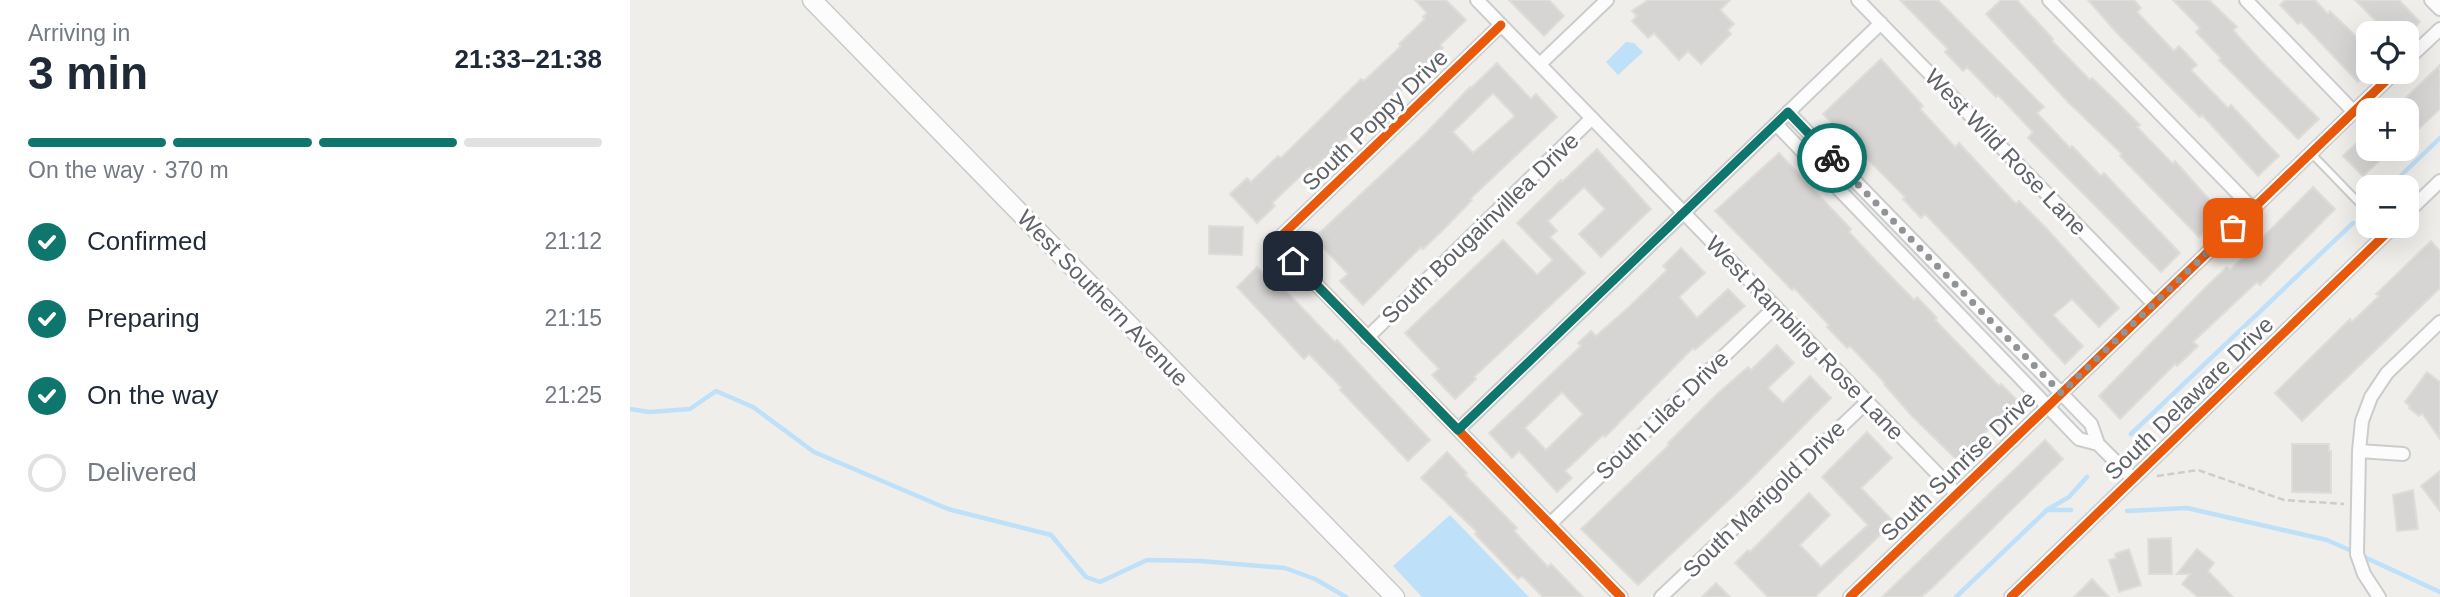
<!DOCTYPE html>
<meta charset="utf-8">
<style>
:root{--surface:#fff;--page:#f2f2f3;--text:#1f2937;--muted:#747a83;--line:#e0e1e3;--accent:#0f766e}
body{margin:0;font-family:Arial,sans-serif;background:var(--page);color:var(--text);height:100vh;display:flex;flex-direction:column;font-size:26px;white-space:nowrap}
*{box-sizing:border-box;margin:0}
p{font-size:23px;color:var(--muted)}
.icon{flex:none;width:38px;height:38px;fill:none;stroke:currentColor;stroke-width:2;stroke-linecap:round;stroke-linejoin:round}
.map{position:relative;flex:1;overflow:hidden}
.panel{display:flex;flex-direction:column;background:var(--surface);width:630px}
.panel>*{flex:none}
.tools{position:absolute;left:1726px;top:21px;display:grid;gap:14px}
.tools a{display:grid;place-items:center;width:63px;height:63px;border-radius:14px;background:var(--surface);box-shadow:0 7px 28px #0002;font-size:35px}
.pin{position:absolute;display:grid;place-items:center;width:60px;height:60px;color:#fff;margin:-30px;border-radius:14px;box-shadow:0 4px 10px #0006}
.courier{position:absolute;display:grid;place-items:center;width:70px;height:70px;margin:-35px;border:5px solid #0f766e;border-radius:50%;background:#fff;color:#222;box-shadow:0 2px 9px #0007}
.summary em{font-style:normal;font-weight:800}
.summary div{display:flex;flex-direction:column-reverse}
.summary{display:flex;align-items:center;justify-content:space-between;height:119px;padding:0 28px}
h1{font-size:46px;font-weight:800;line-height:52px}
.bar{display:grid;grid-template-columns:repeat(4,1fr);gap:10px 7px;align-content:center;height:84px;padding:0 28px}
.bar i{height:9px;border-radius:5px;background:var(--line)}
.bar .current{background:var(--accent)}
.bar p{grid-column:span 4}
ol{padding:0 28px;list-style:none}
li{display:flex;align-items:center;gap:21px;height:77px}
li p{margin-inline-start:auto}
li .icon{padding:7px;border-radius:50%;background:var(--accent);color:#fff;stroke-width:4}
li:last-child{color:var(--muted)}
li i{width:38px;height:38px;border:4px solid var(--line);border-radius:50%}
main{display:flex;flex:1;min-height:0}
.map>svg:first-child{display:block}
</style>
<main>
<section class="panel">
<div class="summary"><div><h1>3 min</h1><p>Arriving in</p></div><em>21:33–21:38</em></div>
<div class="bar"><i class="current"></i><i class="current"></i><i class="current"></i><i></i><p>On the way · 370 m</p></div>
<ol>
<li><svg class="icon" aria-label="check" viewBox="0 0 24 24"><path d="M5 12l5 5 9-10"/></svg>Confirmed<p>21:12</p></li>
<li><svg class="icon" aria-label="check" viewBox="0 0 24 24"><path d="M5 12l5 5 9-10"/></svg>Preparing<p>21:15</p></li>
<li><svg class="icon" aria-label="check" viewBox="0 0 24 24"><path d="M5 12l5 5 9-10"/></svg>On the way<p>21:25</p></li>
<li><i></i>Delivered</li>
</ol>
</section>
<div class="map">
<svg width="1810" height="597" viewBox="0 0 1810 597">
<rect width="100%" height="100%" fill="#efeeea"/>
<!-- water -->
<path fill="#bfe0f9" d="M996,42l8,1 9,9 -25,23 -12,-13z
M820,515l79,82h-107l-29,-31z"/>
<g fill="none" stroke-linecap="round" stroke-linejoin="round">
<!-- stream -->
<path stroke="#bfe0f9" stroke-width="4.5" d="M1759,187l51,-49
M0,409l19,3 41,-3 26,-18 37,16 61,45 134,57 103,26 35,42 14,5 47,-22 54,1 84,7 30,11 31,18
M1501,434l222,-211
M1418,510h23
M1497,511l60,-3 140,32 27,12
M1732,556l78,36
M1326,597l91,-87 22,-13 18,-20"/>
</g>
<!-- building -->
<path fill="#d6d5d3" stroke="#deddd9" stroke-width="2" fill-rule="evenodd" d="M785,0h31l20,20 -26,25 3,3 -46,46 -2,-2 -83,78 -2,-3 -38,36 3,3 -18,17 -27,-29 17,-16 4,4 27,-26 3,2 80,-79 3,2 37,-35 -2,-2 26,-25 -2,-2 4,-4z
M879,0h40l15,16 -20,20z
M1018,0h82l-10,10 14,14 -6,6 3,4 -30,30 -13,-13 -9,9 -25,-27 -6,5 -16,-17 5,-5 -5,-5z
M1270,0h38l106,107 -7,6 33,35 2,-2 29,30 3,-3 76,80 -19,19 -133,-134 5,-6 -35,-37 -2,2 -29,-30 -4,4 -18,-19 3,-3z
M1371,0h16l36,39 -1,2 38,39 2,-2 27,26 21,21 -3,2 36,37 2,-3 47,53 -23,23 -79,-81 2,-2 -54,-52 -82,-88z
M1458,0h46l7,8 -4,4 37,39 5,-5 18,19 -6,5 37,38 3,-3 48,51 -21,20 -56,-61 -2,2 -84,-85z
M1543,0h36l28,27 -4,3 28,31 58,58 -21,20 -79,-79 2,-2 -25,-26 4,-4z
M1655,0h30l13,14 2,-3 38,37v25l-10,9 -57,-60 -3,2 -18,-19z
M1725,0h44l21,22 -11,11h-21z
M1251,59l42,47 -3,3 35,38 4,-4 57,61 3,-3 27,27 73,80 -20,19 -27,-28 -19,16 30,31 -18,18 -102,-110 -38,-40 -4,4 -18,-19 2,-2 -82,-83z
M867,63l34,36 5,-5 21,23 -87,82 2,1 -28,29 -21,20 -2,-2 -58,58 -23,-24 8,-7 -34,-36 110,-103 46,-48 1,1zM863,93l22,23 -42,37 -20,-21z
M1810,65v44l-34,32v-31h-13z
M1738,132v17h24l-29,27 -20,-20z
M967,149l54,60 -50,48 -22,-23 26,-25 -21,-22 -36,34 9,10 -7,6 35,36 -111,104 2,2 -21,20 -23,-24 7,-6 -34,-36 98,-93 34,35 16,-15 -36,-37 44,-43 1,2z
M1149,153l72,76 -2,3 28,30 37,38 3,-3 20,21 -2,2 64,66 2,-2 20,20 -28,27 -3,-3 -33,32 -45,-44 -28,-32 1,-1 -35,-37 -3,2 -20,-21 2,-2 -35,-37 -2,2 -77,-79z
M1683,187l22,22 -75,76 -3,-3 -64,60 5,4 -21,20 -2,-2 -55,55 -21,-23 108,-110 20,-19 3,3z
M579,226l34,1 -1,28 -33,-1z
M1801,241l9,10v37l-138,133 -27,-28 75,-74 2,3 27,-26 -3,-2z
M1051,248l24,25 -26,24 18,21 31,-29 17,17 -50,44 -2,-2 -88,89 -2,-2 -38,36 7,7 -15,14 -38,-41 -7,7 -23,-25 92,-87 -3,-3 13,-12 5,5 34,-30 37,-36 -4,-4zM932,392l21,22 -37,36 -21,-22z
M627,267l23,24 3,-3 52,54 2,-2 93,100 -22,21 -68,-71 2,-2 -33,-34 -5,5 -67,-72z
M1147,345l17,18 -26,25 15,15 27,-27 21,22 -85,86 -108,101 -57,-56 88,-84 -1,-2 49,-49 31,-27 3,3z
M1797,372l13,10v57l-18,-26 -3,3 -10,-8 1,-2 -5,-4z
M1237,432l25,26 -31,30 33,34 -79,75h-47l-33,-34 13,-13 2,2 59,-59 21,22 -30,30 21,22 47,-42 -46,-48z
M1415,440l18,19 -131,129 -11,9h-39z
M1662,444h37v7h2v42l-39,-1z
M817,452l20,21 -2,2 52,53 -3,3 34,36 3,-3 32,33h-40l-21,-21 -4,3 -43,-45 2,-2 -56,-54z
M1810,471v40l-19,-25z
M1783,490l5,39 -21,2 -4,-36z
M1541,538l1,36h-23l-1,-35z
M1499,549l12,36 -22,7 -10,-32 7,-2 -1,-4z
M1567,549l17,14 -6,8 25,26h-35l-16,-13 8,-10h-13z
M1462,579l17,18h-35z
M1086,583l14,14h-28z"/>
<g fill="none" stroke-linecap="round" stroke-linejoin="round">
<!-- service casing -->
<g stroke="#cbcccc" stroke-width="10">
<path id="service" d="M1681,153l57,59"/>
</g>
<!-- minor casing -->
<g stroke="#cbcccc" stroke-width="16">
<path id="minor" d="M847,0l480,494
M1228,0l296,304
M1419,0l204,209
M1616,0l108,112
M1801,0l9,9
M871,25l-226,217 346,355
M1776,61l34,-32
M910,64l67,-64
M1158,112l303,312 7,20 35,35
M1146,124l303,315 19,5
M1776,214l34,-33
M737,338l225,-220
M828,430l423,-407
M1729,451l44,3
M920,524l225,-217
M1031,597l206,-195
M1220,597l545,-525
M1381,597l383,-371
M1749,597l-15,-23 -7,-20 2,-103 3,-30 9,-24 16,-24 53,-51"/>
</g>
<!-- secondary casing -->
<g stroke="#cacacb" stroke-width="21">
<path id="secondary" d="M182,0l583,597"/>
</g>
<!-- path -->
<path stroke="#cacfcc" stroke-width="2.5" stroke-dasharray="7 3.5" stroke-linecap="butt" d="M1527,476l41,-6 86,30 60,4"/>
<!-- service -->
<use href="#service" stroke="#fdfcfc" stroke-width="6"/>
<!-- minor -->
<use href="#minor" stroke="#fdfcfc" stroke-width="12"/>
<!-- secondary -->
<use href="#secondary" stroke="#fdfcfc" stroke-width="18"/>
<!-- cycleway casing -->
<g stroke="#fff" stroke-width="13">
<path id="cycleway" d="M871,25l-226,217 346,355
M1220,597l545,-525
M1381,597l383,-371"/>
</g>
<!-- cycleway -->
<use href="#cycleway" stroke="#e8590c" stroke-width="9"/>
</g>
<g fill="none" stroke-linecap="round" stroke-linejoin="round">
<!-- done -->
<path stroke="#919496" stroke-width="7" stroke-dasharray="0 12.6" d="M1202,158l229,235 172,-165"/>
<!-- route -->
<path stroke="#0f766e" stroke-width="9" d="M663,261l165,169 330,-318 44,46"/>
</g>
<g text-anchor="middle" stroke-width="6" stroke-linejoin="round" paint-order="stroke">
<!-- street labels -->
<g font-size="23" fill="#5f6368" stroke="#fff">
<text transform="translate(745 120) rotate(-44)" y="8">South Poppy Drive</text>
<text transform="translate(1376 152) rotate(46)" y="8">West Wild Rose Lane</text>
<text transform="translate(850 228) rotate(-44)" y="8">South Bougainvillea Drive</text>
<text transform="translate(473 298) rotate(46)" y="8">West Southern Avenue</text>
<text transform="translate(1175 338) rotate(46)" y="8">West Rambling Rose Lane</text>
<text transform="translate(1559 398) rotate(-44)" y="8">South Delaware Drive</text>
<text transform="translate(1032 415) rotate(-44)" y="8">South Lilac Drive</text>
<text transform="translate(1328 466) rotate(-44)" y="8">South Sunrise Drive</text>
<text transform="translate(1134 499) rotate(-44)" y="8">South Marigold Drive</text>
</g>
</g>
</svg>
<div class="tools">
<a><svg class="icon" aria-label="locate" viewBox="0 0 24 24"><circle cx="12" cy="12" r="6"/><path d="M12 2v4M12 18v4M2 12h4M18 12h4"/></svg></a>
<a>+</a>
<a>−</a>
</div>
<div class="pin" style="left:1603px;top:228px;background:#ea580c"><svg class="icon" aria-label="bag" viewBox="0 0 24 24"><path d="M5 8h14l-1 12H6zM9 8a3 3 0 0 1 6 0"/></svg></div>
<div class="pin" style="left:663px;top:261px;background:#1f2937"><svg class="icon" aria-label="home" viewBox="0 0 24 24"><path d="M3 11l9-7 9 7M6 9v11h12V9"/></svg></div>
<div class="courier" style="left:1202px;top:158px"><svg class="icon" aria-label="bike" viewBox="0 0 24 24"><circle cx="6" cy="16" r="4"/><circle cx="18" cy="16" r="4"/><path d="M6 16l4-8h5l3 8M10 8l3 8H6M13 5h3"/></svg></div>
</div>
</main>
